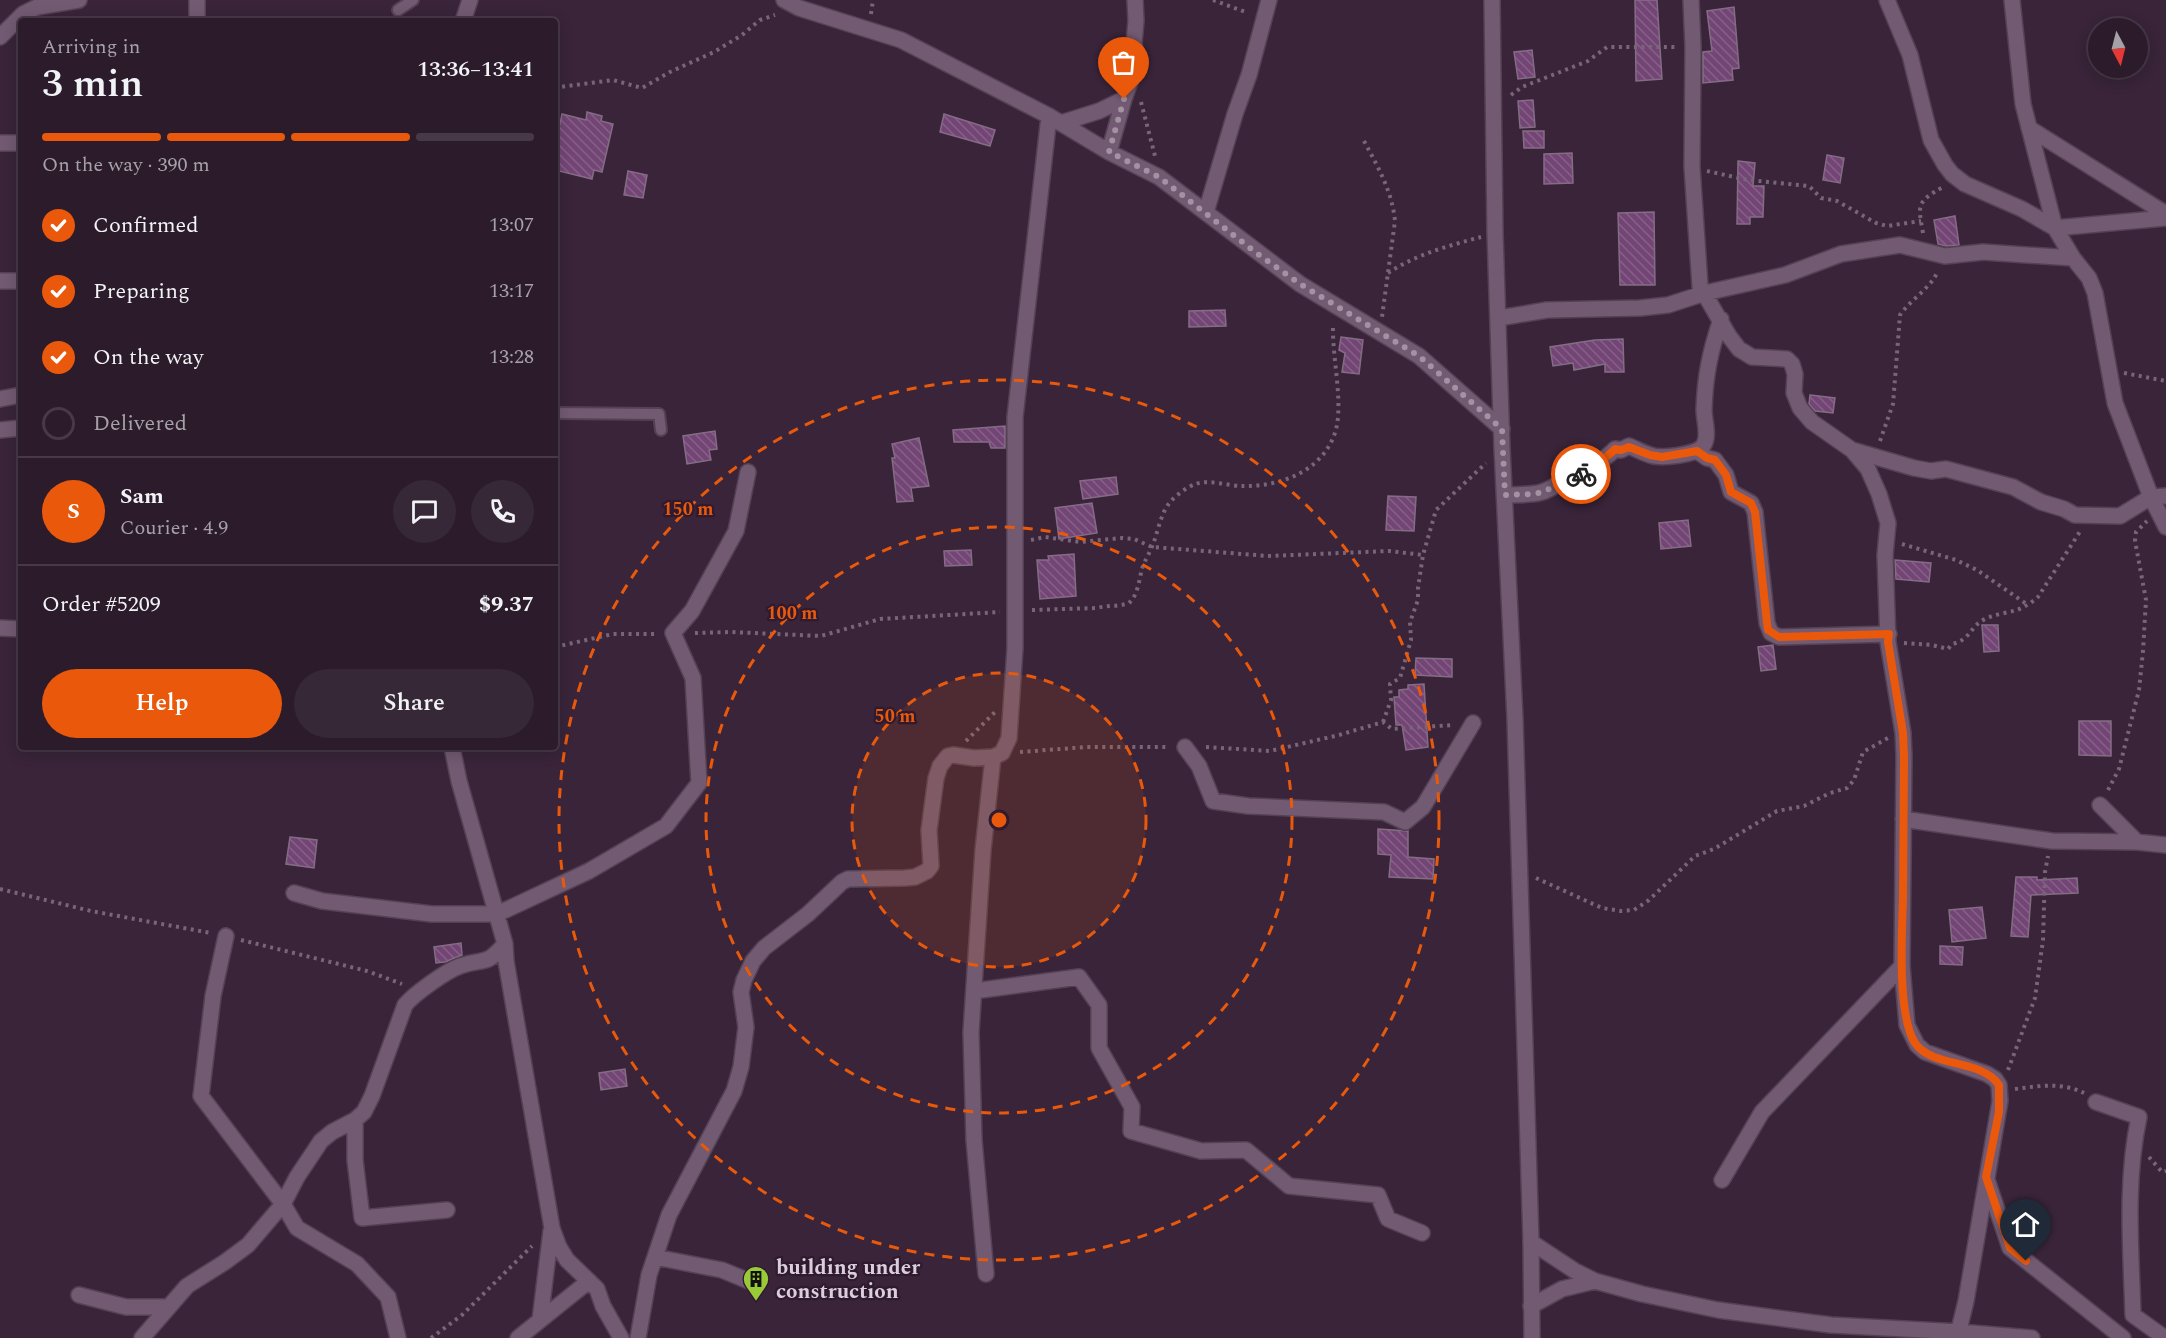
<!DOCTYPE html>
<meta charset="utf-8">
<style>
:root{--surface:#2b1b2b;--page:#372837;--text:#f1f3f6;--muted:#a6a1a9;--line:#473947;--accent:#ea580c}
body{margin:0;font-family:Spectral,serif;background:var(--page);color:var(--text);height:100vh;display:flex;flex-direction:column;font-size:22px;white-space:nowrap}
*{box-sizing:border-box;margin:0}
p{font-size:20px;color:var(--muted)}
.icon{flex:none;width:33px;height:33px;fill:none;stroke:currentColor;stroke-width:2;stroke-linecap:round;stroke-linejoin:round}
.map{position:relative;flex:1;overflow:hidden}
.side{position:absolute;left:18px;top:18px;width:540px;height:732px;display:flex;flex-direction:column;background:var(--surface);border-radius:6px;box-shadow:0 3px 15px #0003,0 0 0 2px var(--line)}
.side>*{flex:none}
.needle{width:39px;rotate:173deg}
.buttons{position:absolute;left:2088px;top:18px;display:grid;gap:12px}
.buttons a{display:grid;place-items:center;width:60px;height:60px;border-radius:50%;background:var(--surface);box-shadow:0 3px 15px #0003,0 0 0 2px var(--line);font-size:30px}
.pin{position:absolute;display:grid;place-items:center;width:51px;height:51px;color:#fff;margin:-62px -26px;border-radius:50% 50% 50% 0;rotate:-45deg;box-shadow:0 0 6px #0007}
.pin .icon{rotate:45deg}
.courier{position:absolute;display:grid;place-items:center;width:60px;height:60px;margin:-30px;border:4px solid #ea580c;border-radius:50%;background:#fff;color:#222;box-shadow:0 2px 8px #0007}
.overview em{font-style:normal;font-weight:600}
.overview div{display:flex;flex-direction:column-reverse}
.overview{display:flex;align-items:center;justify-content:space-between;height:102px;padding:0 24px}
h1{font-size:39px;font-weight:600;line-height:45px}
.bar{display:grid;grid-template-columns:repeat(4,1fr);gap:9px 6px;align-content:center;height:72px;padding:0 24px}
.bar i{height:8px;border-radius:4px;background:var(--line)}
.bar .active{background:var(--accent)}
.bar p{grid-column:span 4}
.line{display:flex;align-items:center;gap:15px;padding:0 24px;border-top:2px solid var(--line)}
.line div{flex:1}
.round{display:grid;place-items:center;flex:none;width:63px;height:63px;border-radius:32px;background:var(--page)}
ol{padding:0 24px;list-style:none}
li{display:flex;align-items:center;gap:18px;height:66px}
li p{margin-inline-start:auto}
li .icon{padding:6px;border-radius:50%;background:var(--accent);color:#fff;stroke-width:4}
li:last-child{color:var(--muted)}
li i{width:33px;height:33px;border:3px solid var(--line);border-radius:50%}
.primary-button{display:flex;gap:12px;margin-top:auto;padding:12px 24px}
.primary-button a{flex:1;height:69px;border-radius:36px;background:var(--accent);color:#fff;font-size:24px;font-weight:600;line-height:69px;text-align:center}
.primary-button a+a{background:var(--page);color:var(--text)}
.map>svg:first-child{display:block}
</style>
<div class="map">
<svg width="2166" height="1338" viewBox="0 0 2166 1338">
<defs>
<pattern id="building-back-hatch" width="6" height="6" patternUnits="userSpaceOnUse" patternTransform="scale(1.5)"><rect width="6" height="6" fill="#734575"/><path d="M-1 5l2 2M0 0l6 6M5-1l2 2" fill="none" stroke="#865f88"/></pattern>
</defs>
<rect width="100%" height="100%" fill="#392439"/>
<!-- building -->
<path fill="url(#building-back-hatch)" stroke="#856c85" stroke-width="1.5" d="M1635,0h22l5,79 -26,2z
M1734,7l5,61 -7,1 1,11 -30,3v-31l9,-1 -5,-40z
M1532,50l3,27 -17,2 -4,-27z
M1533,100l2,27 -15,1 -2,-27z
M587,112l15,4 -1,5 12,3 -11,48 -8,-2 -2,9 -37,-9v-47l5,1 2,-10 24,6z
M944,114l51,16 -5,16 -50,-14z
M1523,131h21v17h-20z
M1572,153l1,30 -29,1v-30z
M1827,155l17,3 -4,25 -17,-3z
M1738,161l17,2 -2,23h11l-1,31h-13v7h-13z
M628,171l19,4 -4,23 -19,-3z
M1654,212l1,73h-35l-2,-72z
M1955,216l4,29 -13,1 -8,-2 -4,-24z
M1225,310l1,16 -37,1v-16z
M1341,337l22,3 -4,34 -17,-2 3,-19 -6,-3z
M1623,339l1,33h-19v-8l-31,6 -1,-7 -20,3 -3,-19 45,-7z
M1810,395l25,3 -2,15 -18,-2 -6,-7z
M1005,426v22h-14l-2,-6h-35l-1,-12z
M715,431l2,18 -8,1 2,10 -24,4 -4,-28z
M919,438l10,48 -18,2 2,13 -16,1 -5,-44h3l-3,-14z
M1116,477l2,17 -35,5 -3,-18z
M1388,496l28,1 -2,34 -28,-1z
M1092,503l5,30 -38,6 -4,-31z
M1688,520l3,26 -30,3 -2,-26z
M971,550l1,15 -27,1 -1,-15z
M1074,554l2,42 -36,3 -3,-39h12l-1,-4z
M1895,560l36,3 -2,19 -33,-3z
M1982,625h16l1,26 -15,1z
M1773,645l3,24 -15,2 -3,-24z
M1416,658l36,1v18l-37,-2z
M1424,684l4,63 -22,3 -4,-25h-6l-2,-28h5v-7l9,-1v-4z
M2079,721h32v35l-32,-1z
M1378,829l30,2v26l26,2 -1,20 -44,-2 2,-22 -13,-1z
M290,837l27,3 -3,28 -28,-4z
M2016,877h21v3l40,-2 1,15 -47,2 -3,42 -17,-1z
M1982,907l4,31 -34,4 -3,-32z
M461,943l1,12 -17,7 -9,1 -2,-16z
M1940,946l23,1 -1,18 -22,-1z
M625,1069l2,17 -26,4 -2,-17z"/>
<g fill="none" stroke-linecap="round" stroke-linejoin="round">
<!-- service casing -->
<g stroke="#544254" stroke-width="14">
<path id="service" d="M398,10l15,-10
M555,413l104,1 2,16"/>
</g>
<!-- minor casing -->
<g stroke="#544254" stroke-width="18">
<path id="minor" d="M197,0v21
M784,0l15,8 102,32 148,76 60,36 50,25 141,107 119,72 83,73
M1691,0l2,47 -1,120 8,119 29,50 10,13 13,8 35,2 5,5 3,10 -1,19 6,15 12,14 40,28 16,19 11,25 9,29 -3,32 3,87 15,91 1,23 -2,210 5,59 10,20 8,7 62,22 8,5 4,6 1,16 -34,200 -9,37
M1887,0l23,55 21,85 14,25 7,9 13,10 57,25 33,19 18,30 16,20 6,15 20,110 36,94 15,30
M2012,0l11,104 32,124 111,-10
M463,21l7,-21
M0,37l23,-23 14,-7 42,-7
M1061,123l38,-12 25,-12
M2029,128l137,86
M0,143h21
M1109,152l15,-53 13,-36 -3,-20 2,-22 -1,-21
M1206,212l29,-98 14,-39 20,-75
M0,281h21
M1499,318l48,-8 93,-2 28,-3 37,-12 80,-18 56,-21 59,-9 45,11 38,-4 90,6
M0,399l21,-4
M0,430l21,-2
M1852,450l62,18 17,3 15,-2 67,18 28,15 23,7 11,6 45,1 31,-19 15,-1
M1697,451l10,7 8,2 11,15 5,17 20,11 4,9 12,111 4,10 8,4 110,-3
M1505,495c13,-1 31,1 42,-5 15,-7 23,-15 40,-16 8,-11 19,-15 28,-25l6,1 8,-4c7,3 14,7 21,9 11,4 46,0 53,-9 7,-9 1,-26 1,-36 1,-34 6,-58 17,-91
M0,628l21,1
M452,747l7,34 46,163 1,17 46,267 7,19 8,13 30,29 6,17 18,32
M1185,747l14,19 14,35 35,5 136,6 21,10 18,-15 50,-84
M2100,805l37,37 29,3
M1903,819l149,22 85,1
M294,893l28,8 110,13h65l92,-43 77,-45 33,-43 -6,-105 -20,-45 19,-22 44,-80 12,-59
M226,936l-13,60 -12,100 82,108 14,24 60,36 31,33 10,41
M974,991l105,-14 20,28v43l33,59 -1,24 70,20 45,-1 43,36 89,9 10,24 34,14
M2096,1102l43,15c-14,65 -8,132 -6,198l32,23
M355,1120v40l7,58 85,-8
M1722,1180l40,-68 140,-146
M1987,1180l23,68 113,90
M1531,1242l44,29 20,10 47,13 76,16 113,15 129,7 72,6
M655,1257l67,13 29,12
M986,1274l-12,-134 -3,-108 12,-182 10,-93
M79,1295l47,12h40
M1531,1306l31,-17 33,-8
M540,1320l11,-89
M142,1338l45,-52 38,-24 23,-17 35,-41 14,-27 24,-36 11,-9 23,-12 9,-8 8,-16 33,-91c9,-11 41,-34 55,-39 25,-9 24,2 45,-22
M518,1338l71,-57
M638,1338l11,-63 20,-60 65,-124 7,-24 5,-40 -5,-35 3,-12 9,-19 11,-13 44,-34 34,-32 6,-3 57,-1 10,-1 12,-6 4,-5 -2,-36 7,-52 4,-12 8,-10 5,-1 21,3 19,-1 9,-4 7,-15 6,-90v-231l34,-301"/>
</g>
<!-- secondary casing -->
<g stroke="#544254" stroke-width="18">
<path id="secondary" d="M1492,0l3,233 7,215 13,271 16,523 1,96"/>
</g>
<!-- path -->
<path stroke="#786678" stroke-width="4" stroke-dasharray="3 4.5" stroke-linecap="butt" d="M1213,0l35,13
M871,14l2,-14
M555,89l5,-2 53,-7 29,8 28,-16 44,-20 28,-17 18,-15 15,-5
M1511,95l11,-8 66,-26 19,-14h70
M1141,102l14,54
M1364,141c14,26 28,50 31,80l-13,96
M1707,171l41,9 61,6 12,12 16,3 39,22 11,3 34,-5
M1923,233c-5,-28 -7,-31 20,-46
M1388,273c29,-19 60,-27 93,-36
M2124,373l42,8
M1880,441l13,-37 7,-89c11,-16 30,-26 38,-44
M1031,540l14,-3 35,5 42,-4 12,1 18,8 116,9 121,-5 34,4
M1902,544l54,16 21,10 51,35
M1032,610l65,-2c11,-3 21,-1 32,-5 9,-8 10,-23 13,-34 2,-8 8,-16 11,-25 6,-15 8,-34 20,-45 6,-6 16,-13 23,-15 12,-5 33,2 46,2 41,1 86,-17 95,-61 5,-30 -5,-69 -4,-101
M695,633l36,-1 90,4 59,-17 120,-7
M1904,643l28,2 16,4 4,-5c19,-4 18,-18 33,-25 10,-5 22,-6 32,-9 8,-3 15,-8 21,-13l43,-67
M555,647l58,-13h45
M1383,722l8,-22 -1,-16 10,-6 11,-38 -1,-18 8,-22v-12l5,-33 13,-45 50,-47
M966,741l29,-29
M1206,747l64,4 69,-16 44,-13 9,7 61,-4
M1020,752l67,-5h82
M2108,790l11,-21 20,-79 4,-39 3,-51 -11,-59 1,-9 11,-11
M1536,878l66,30 19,3 13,-1 15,-10 46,-44 19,-7 63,-38 27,-5 26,-13 17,-5 7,-8 9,-28 25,-14
M0,889l91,22 120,22
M241,940l126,31 35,13
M2008,1070l27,-72 8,-58 2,-68 3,-16
M2015,1089c24,-3 47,-7 69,4
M2149,1157l13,15 4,-1
M431,1338l31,-23 70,-69"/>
<!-- service -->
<use href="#service" stroke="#725a72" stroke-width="10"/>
<!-- minor -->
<use href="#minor" stroke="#725a72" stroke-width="15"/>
<!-- secondary -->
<use href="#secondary" stroke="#725a72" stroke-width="15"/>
</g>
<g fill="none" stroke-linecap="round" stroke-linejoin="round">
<!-- done -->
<path stroke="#a292a2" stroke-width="6" stroke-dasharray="0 10.8" d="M1124,99l-15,53 50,25 100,78 41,29 119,72 83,73 3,66c13,-1 30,1 42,-5 12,-5 20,-15 34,-16"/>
<!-- route -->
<path stroke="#ea580c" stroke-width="8" d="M1581,474h6c8,-11 19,-15 28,-25l6,1 8,-3 21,8 12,2 35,-6 10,7 8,2 11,15 5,17 20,11 4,9 12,111 1,7 11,7 110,-3 -1,8 15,91 1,23c0,47 -1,95 -1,142 -1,35 -6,117 12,145 17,25 67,16 84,42v27l-13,65 24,71 16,13"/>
</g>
<!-- distance rings -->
<circle cx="999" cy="820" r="147" fill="#e8590c" fill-opacity=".12"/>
<g fill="none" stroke="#e8590c" stroke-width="3" stroke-dasharray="10 8">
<circle cx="999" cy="820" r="147"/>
<circle cx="999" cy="820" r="293"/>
<circle cx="999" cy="820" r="440"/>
</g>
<!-- icons -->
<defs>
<g id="building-pin" transform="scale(1.35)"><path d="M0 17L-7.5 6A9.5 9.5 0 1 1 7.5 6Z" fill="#98cb37" stroke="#2f1a2f"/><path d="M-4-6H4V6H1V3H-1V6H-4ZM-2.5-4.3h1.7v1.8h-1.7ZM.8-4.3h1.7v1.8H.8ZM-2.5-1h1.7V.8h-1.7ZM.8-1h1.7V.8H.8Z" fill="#111"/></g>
</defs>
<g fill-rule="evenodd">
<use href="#building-pin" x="756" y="1279"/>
</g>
<g text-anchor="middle" stroke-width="4.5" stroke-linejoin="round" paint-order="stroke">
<!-- poi labels -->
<g font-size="21" font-weight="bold" fill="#dbcedb" stroke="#2f1a2f" text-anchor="start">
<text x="776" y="1274">building under<tspan x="776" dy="24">construction</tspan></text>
</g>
</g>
<circle cx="999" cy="820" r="9" fill="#e8590c" stroke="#2f1a2f" stroke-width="3"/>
<g font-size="18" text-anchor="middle" font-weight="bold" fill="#e8590c" stroke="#2f1a2f" stroke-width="4.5" stroke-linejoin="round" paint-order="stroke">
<text x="688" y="515">150 m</text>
<text x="792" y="619">100 m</text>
<text x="895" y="722">50 m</text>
</g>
</svg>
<div class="buttons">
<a><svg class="needle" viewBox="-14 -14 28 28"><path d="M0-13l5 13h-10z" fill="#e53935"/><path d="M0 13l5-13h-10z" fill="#a6a1a9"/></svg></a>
</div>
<div class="pin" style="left:1124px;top:99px;background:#ea580c"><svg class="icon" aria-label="bag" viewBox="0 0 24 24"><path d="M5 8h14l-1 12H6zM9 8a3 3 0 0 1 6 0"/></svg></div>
<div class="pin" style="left:2026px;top:1261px;background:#1f2937"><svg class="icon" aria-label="home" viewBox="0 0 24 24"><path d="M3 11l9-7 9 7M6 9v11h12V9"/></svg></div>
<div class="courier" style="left:1581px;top:474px"><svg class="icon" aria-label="bike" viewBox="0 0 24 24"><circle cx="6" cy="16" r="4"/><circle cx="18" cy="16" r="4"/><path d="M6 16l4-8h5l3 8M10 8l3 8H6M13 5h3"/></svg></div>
<section class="side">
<div class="overview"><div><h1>3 min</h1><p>Arriving in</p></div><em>13:36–13:41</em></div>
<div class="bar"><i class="active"></i><i class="active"></i><i class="active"></i><i></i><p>On the way · 390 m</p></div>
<ol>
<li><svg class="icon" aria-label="check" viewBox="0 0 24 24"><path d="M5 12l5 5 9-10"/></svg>Confirmed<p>13:07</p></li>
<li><svg class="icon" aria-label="check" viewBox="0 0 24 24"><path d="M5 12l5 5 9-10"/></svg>Preparing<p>13:17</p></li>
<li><svg class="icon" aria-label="check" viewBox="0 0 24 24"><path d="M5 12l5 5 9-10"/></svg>On the way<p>13:28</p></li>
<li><i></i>Delivered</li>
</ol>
<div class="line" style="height:108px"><b class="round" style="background:var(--accent);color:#fff">S</b><div><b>Sam</b><p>Courier · 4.9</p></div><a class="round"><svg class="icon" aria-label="chat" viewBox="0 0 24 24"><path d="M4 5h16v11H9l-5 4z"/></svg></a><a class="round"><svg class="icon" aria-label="phone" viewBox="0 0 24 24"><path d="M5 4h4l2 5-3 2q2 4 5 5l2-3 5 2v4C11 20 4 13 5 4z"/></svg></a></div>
<div class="line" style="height:78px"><div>Order #5209</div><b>$9.37</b></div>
<div class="primary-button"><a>Help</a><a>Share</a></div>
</section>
</div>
